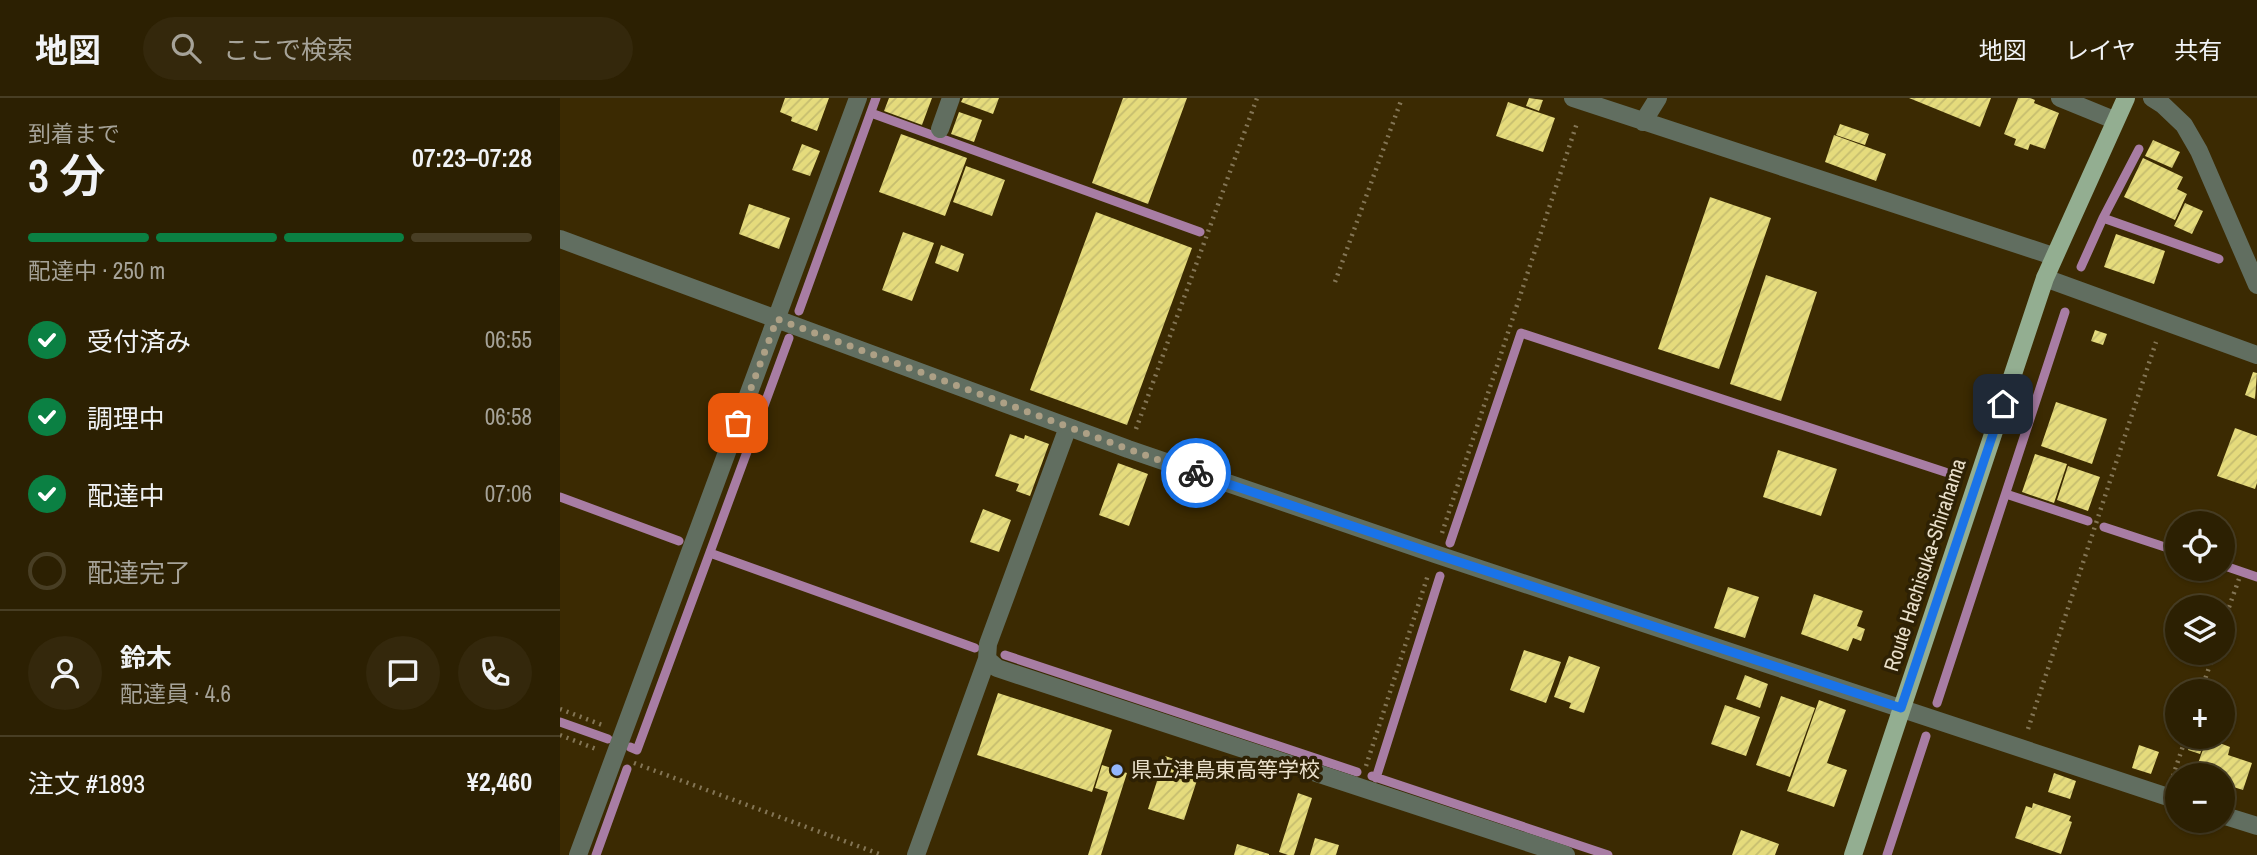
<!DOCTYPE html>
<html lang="ja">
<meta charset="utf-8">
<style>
:root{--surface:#2c2002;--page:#34280c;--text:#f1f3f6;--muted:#a6a399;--line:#483e24;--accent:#0b8043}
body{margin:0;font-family:"Archivo Narrow","Noto Sans JP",sans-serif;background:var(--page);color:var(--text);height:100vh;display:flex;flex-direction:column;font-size:26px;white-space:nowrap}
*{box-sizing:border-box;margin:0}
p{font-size:23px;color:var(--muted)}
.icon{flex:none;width:38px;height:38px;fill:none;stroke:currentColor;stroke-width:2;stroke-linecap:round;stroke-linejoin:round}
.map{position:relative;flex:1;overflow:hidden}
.side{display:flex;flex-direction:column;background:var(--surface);width:560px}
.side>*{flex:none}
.tools{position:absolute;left:1605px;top:413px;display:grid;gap:14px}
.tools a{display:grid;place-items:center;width:70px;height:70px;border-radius:50%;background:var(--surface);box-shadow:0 2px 5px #0004,0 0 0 2px var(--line);font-size:35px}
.pin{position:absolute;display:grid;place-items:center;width:60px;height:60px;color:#fff;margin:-30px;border-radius:14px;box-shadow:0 4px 10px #0006}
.courier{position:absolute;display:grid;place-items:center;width:70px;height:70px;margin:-35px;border:5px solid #1a73e8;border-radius:50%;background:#fff;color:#222;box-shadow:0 2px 9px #0007}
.head em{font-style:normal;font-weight:600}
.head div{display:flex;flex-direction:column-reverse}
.head{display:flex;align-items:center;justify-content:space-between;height:119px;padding:0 28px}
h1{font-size:46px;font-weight:600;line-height:52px}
.bar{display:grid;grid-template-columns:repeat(4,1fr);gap:10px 7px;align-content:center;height:84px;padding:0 28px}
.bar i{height:9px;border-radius:5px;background:var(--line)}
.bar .on{background:var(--accent)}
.bar p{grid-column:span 4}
.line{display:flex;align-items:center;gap:18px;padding:0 28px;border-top:2px solid var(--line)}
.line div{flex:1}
.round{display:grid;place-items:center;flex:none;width:74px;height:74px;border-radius:37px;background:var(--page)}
ol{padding:0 28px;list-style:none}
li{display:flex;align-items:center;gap:21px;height:77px}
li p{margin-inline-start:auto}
li .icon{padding:7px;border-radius:50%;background:var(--accent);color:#fff;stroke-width:4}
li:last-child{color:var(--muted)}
li i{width:38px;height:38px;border:4px solid var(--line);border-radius:50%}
header{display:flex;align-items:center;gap:42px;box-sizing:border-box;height:98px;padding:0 35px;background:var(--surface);border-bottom:2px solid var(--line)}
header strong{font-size:33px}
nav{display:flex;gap:38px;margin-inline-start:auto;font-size:24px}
.search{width:490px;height:63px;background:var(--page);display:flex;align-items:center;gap:18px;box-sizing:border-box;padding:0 24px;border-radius:38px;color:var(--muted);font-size:26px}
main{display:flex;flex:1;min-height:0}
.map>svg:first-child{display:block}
</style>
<header>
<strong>地図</strong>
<div class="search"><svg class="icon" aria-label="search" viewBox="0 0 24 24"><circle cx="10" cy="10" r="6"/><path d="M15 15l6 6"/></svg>ここで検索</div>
<nav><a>地図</a><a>レイヤ</a><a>共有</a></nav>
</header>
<main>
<section class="side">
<div class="head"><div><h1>3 分</h1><p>到着まで</p></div><em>07:23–07:28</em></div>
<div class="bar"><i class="on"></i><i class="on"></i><i class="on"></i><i></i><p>配達中 · 250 m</p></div>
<ol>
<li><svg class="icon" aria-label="check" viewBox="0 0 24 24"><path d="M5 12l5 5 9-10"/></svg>受付済み<p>06:55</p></li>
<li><svg class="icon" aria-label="check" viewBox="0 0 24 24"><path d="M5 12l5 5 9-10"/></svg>調理中<p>06:58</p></li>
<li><svg class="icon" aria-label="check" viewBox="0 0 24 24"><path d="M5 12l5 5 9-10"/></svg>配達中<p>07:06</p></li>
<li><i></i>配達完了</li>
</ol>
<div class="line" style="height:126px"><a class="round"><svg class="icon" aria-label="person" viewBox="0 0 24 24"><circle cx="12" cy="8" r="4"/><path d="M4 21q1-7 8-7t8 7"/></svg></a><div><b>鈴木</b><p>配達員 · 4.6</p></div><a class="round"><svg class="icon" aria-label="chat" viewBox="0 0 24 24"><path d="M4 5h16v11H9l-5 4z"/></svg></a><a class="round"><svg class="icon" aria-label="phone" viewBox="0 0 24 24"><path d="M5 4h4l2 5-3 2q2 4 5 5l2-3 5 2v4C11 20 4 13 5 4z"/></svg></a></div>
<div class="line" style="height:91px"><div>注文 #1893</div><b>¥2,460</b></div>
</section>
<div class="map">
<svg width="1697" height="757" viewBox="0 0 1697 757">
<defs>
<pattern id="building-hatch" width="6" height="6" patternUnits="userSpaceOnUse" patternTransform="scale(1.75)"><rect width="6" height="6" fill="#e5db7c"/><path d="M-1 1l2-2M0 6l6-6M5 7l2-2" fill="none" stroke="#c5bd6f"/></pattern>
</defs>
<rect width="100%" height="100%" fill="#3b2a02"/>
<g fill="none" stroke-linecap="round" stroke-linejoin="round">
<!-- stream -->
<path stroke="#a87da4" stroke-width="9" d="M311,15l329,119
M1543,120l36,-69
M1521,169l22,-49 116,41
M239,213l77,-213
M1446,396l82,27
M0,399l119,44
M1544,429l73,24
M890,445l71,-210 424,139
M150,455l265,95
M1662,467l35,12
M445,557l352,117
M1377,605l128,-391
M0,624l48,17
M70,649l7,3 152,-412
M812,678l236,79
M816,680l64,-202
M36,757l31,-86
M1327,757l39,-119"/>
</g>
<!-- building -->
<path fill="url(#building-hatch)" d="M225,0h44l-12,33 -26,-10 1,-4 -12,-5z
M329,0h43l-10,27 -38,-14z
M403,0h36l-6,16 -32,-12z
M563,0h64l-39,106 -56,-21z
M969,0l14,2 -4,11 -13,-5z
M1349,0h82l-11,29z
M1458,0h12l5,2 -1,3 25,10 -14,36 -15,-5 -2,6 -14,-5 2,-6 -12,-5z
M948,4l47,16 -12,34 -47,-16z
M399,14l23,8 -8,22 -23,-8z
M1280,26l29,10 -4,11 -29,-10z
M341,36l66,24 -22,58 -66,-24z
M1274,37l52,19 -10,27 -51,-19z
M1593,42l27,12 -8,16 -27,-12z
M242,46l18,7 -10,25 -18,-6z
M1583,60l40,19 -6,12 10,5 -12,26 -51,-23z
M406,68l39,14 -13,36 -39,-14z
M1150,99l61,21 -52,151 -61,-20z
M1625,105l18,8 -11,23 -18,-8z
M189,106l41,14 -11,31 -40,-15z
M536,114l96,36 -65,177 -97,-35z
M343,134l31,11 -22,58 -30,-11z
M1556,136l49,17 -11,33 -50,-17z
M381,147l23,9 -6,18 -23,-9z
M1206,177l51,17 -36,109 -51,-17z
M1535,232l12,4 -4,11 -12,-4z
M1693,274l4,1 -2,26 -10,-4z
M1496,304l51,17 -15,45 -51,-18z
M1675,330l22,8v47l-2,6 -38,-13z
M450,336l14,5 1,-4 24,9 -19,52 -14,-5 3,-7 -24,-8z
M1218,352l59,19 -16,47 -58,-19z
M1475,356l32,10 -13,39 -32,-11z
M558,365l30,11 -19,52 -30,-11z
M1508,368l32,11 -12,34 -31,-11z
M423,411l28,11 -12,32 -29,-10z
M1168,489l31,10 -14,41 -31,-10z
M1254,496l49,17 -6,15 8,3 -4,12 -8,-3 -5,13 -47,-17z
M964,552l37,12 -15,41 -36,-13z
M1009,558l31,11 -16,46 -15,-5 2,-5 -17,-6z
M1185,577l23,9 -8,24 -24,-9z
M438,595l114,37 -20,62 -115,-37z
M1221,598l34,12 -25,69 -34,-12z
M1259,602l27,10 -19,53 20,7 -13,37 -47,-16z
M1165,607l35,12 -14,39 -35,-12z
M1632,639l14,1 -6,16 -12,-4z
M1647,640l23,9 -2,8 24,8 -9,27 -16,-5 -2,5 -3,-1v-14h-28z
M1579,647l20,7 -8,22 -19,-6z
M605,658l36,12 -17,52 -36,-11z
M542,667l25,8 -26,82h-13l20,-63 -13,-4z
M1494,675l22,8 -6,18 -22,-7z
M738,695l14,5 -18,57h-6l-9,-3z
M1473,705l38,13 -2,5 3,1 -11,32 -46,-16 11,-32 6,2z
M1181,732l38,14 -4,11h-43z
M755,740l24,7 -3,10h-26z
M677,746l32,10v1h-35z"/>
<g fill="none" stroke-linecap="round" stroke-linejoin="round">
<!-- path -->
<path stroke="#837555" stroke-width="4.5" stroke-dasharray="2 5" stroke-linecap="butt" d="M775,184l67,-184
M576,331l121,-331
M882,435l135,-410
M1662,529l18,-51
M1641,593l13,-38
M0,611l42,16
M1468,631l128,-387
M0,637l36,14
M74,665l248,92
M806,668l62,-191
M1613,678l13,-39"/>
<!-- minor -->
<path stroke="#616e60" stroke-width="18" d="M1013,0l480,158
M1500,0l54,22
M1592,0l11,7 21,20 15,26 58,134
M1083,24l15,-24
M380,31l11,-31
M0,141l568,210 307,105 742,246
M1485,180l212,77
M427,561l10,9 569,187
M1662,717l35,11
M18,757l280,-757
M356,757l71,-196 1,-15 80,-217"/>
<!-- major -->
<path stroke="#93ae91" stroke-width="18" d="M1293,757l192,-577 81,-180"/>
</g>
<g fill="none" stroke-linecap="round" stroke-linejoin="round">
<!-- done -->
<path stroke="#ada085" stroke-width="7" stroke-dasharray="0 12.6" d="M178,325l39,-104 351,130 68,24"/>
<!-- route -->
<path stroke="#1a73e8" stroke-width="9" d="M636,375l239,81 466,154 102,-304"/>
</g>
<!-- markers -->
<circle fill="#93b7fd" stroke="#2e2104" stroke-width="2.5" cx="557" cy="672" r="7"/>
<g text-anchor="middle" stroke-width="7" stroke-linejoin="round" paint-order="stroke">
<!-- street labels -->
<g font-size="21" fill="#eae0cb" stroke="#2e2104">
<text transform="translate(1365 467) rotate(-72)" y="7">Route Hachisuka-Shirahama</text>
</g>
<!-- poi labels -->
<g font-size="21" fill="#eae0cb" stroke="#2e2104" text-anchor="start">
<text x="571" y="679">県立津島東高等学校</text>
</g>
</g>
</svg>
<div class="tools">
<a><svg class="icon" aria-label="locate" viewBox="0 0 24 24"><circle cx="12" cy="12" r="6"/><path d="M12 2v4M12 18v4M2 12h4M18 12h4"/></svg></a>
<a><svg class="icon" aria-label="layers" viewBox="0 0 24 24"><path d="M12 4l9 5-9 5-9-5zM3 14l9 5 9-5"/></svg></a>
<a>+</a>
<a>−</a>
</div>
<div class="pin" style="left:178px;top:325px;background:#ea580c"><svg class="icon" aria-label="bag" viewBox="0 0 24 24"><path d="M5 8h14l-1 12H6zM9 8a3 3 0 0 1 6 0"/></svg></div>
<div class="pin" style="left:1443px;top:306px;background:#1f2937"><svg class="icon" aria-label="home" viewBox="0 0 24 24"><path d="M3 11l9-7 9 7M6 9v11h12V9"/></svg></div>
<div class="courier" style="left:636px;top:375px"><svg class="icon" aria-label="bike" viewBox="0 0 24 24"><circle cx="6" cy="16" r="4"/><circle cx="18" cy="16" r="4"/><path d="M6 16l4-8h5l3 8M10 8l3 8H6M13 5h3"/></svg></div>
</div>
</main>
